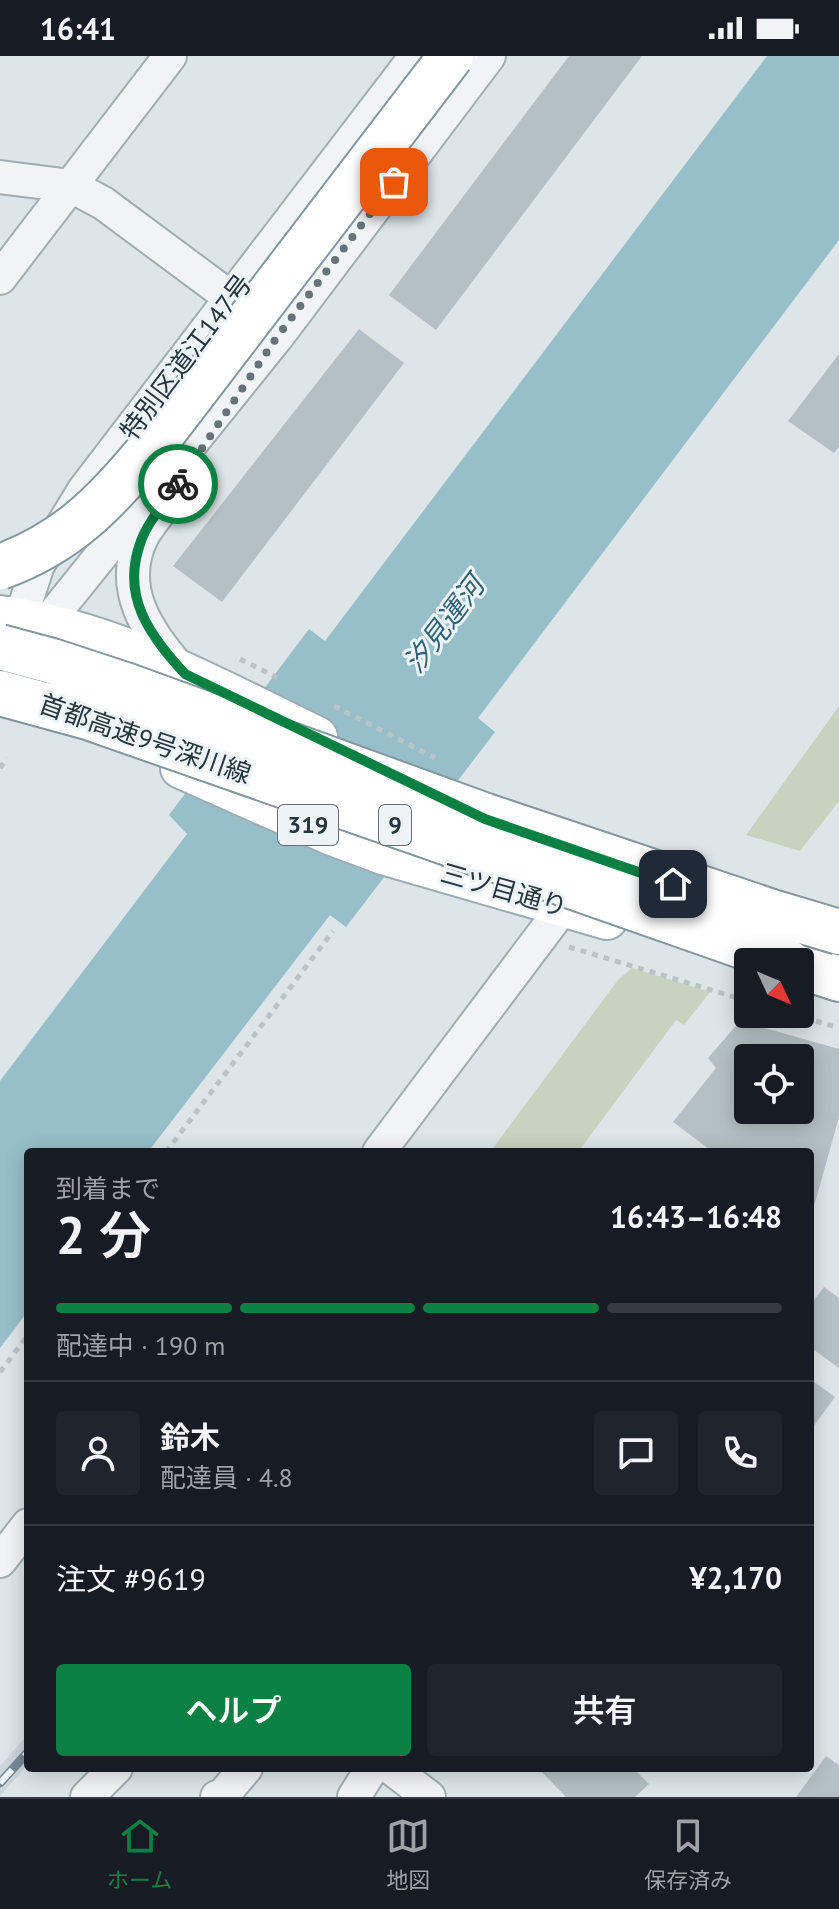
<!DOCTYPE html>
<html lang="ja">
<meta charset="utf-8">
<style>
:root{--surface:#171b24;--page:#20242c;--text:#f1f3f6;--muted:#9ea1a6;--line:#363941;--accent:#0b8043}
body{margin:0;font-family:"PT Sans","Noto Sans JP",sans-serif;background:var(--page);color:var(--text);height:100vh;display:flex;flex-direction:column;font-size:30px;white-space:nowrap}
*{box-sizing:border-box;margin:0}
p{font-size:26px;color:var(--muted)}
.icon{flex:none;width:44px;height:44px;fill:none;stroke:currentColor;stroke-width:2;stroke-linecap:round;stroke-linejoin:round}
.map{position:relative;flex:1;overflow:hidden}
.details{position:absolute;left:24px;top:1092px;width:790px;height:624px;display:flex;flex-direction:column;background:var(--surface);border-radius:8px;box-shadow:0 4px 20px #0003}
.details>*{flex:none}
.needle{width:52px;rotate:134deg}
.buttons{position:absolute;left:734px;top:892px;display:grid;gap:16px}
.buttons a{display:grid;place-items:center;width:80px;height:80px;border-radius:8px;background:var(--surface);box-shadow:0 4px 20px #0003;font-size:40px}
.pin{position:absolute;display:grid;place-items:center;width:68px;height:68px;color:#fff;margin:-34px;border-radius:16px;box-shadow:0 4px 12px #0006}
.courier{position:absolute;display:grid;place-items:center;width:80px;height:80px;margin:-40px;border:6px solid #0b8043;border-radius:50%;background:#fff;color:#222;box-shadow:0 2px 10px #0007}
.head em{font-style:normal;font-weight:600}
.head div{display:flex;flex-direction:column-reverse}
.head{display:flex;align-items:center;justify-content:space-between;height:136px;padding:0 32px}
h1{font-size:52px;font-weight:600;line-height:60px}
.bar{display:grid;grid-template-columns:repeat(4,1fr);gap:12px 8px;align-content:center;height:96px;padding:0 32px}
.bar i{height:10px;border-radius:6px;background:var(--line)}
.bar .active{background:var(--accent)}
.bar p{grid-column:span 4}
.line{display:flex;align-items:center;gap:20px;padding:0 32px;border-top:2px solid var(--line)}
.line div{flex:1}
.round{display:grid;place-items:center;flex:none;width:84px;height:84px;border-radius:8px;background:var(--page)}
.action{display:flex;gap:16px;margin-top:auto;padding:16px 32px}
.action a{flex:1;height:92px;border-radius:8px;background:var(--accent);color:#fff;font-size:32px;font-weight:600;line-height:92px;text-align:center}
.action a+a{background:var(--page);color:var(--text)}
.status{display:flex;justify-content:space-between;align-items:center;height:56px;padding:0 40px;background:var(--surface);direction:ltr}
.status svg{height:22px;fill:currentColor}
.tab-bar{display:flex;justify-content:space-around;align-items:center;height:112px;border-top:2px solid var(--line);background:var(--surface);font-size:22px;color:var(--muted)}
.tab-bar a{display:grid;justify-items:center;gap:4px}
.tab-bar .active{color:var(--accent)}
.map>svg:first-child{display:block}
</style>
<div class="status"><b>16:41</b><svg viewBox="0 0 49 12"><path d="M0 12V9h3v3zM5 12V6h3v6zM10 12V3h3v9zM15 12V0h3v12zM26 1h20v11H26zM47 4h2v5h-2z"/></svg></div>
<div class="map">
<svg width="839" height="1741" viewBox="0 0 839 1741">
<rect width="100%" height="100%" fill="#dde5e8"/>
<!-- built -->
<path fill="#cbd5da" d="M28,1678v30l-28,32v-30z"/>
<!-- green -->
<path fill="#c9d2be" d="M839,650v95l-39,50 -54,-16z
M632,912l78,24 -26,33 -8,-5 -98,132h-88l128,-172z"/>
<!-- water -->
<path fill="#96bfca" d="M767,0h72v184l-361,478 17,14 -149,195 -16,-12 -182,237h-120v159l-28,37v-267l187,-247 -18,-19 140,-186 16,12z"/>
<!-- building -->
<path fill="#b4c0c5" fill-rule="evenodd" d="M569,0h73l-206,274 -47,-35z
M359,273l45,34 -182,239 -49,-36z
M839,298v93l-5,6 -46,-32z
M740,965l99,28v68l-24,86 -5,6v-57h-97l-40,-30 43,-54 -8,-10zM748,1002h52v52h-52z
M824,1231l15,11v70l-29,-21v-42z
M810,1323l25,18 -25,34z
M826,1700l13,9v32h-43z
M538,1712h95l16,16 -14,13h-69z"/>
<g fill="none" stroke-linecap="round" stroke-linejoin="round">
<!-- minor casing -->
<g stroke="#a2adb2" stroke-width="36">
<path id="minor" d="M0,121l71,9 32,17 128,95
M0,222l170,-222
M164,449c-7,11 -16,21 -22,32 -25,51 6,96 38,132
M33,584l244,-303 212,-281
M13,585l25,-76 46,-75 332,-434
M379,1096l185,-246
M0,1505l28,-36
M391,1712l38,29
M87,1741l29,-29
M217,1741l6,-2 23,-27
M354,1741l18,-29"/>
</g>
<!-- major casing -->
<g stroke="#9cadb4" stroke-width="44">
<path id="major" d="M0,560c112,13 217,73 317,121
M181,712l151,67 51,19 224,65"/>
</g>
<!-- highway casing -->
<g stroke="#84979f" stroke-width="48">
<path id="highway" d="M800,910l39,13"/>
</g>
<!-- path -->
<path stroke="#bbc3c6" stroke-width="5" stroke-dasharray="6 6" stroke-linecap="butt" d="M240,603l42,21
M334,650l101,52
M0,712l7,-10
M569,891l179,54
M793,958l46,14
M166,1096l167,-221
M0,1316l28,-37"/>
<!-- minor -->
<use href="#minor" stroke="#f0f4f6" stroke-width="32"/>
<!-- major -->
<use href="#major" stroke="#fff" stroke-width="40"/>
<!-- highway -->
<use href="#highway" stroke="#fff" stroke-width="44"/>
<!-- rail casing -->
<g stroke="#768992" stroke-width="9">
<path id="rail" d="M0,1727l28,-31"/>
</g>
<!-- rail -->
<use href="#rail" stroke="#edf3f6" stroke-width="6" stroke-dasharray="18" stroke-linecap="butt"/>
<!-- highway-bridge casing -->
<g stroke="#84979f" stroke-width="48" stroke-linecap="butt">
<path id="highway-bridge" d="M0,511c72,-26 108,-68 156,-125l295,-386
M0,591l52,14 76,25 358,130 286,96 67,20
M0,637l88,24 700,245"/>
</g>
<!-- highway-bridge -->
<use href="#highway-bridge" stroke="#fff" stroke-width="44"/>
</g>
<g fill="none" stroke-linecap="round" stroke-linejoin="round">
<!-- done -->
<path stroke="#66747a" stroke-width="8" stroke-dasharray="0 14.4" d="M178,428l99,-147 117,-155"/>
<!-- route -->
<path stroke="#0b8043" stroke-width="10" d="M178,428c-12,18 -30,37 -37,57 -21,56 9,94 44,133l300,145 188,65"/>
</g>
<g text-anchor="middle" stroke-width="6" stroke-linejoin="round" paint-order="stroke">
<!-- shield labels -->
<g fill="#edf3f6" stroke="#626f76" stroke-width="2">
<rect x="278" y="749" width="60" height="40" rx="6"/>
<rect x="379" y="749" width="32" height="40" rx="6"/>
</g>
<g font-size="24" font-weight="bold" fill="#26373f">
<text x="308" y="777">319</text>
<text x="395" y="777">9</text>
</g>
<!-- street labels -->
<g font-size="26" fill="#26373f" stroke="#edf3f6">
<text transform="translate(186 301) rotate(-53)" y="9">特別区道江147号</text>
<text transform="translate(145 683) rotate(19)" y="9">首都高速9号深川線</text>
<text transform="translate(504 834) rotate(16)" y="9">三ツ目通り</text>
</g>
<!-- water labels -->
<g font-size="28" font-style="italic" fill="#2f6375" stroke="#edf3f6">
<text transform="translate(444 568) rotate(-53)" y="10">汐見運河</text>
</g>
</g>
</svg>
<div class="buttons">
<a><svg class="needle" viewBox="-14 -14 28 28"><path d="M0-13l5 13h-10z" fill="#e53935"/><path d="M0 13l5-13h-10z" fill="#9ea1a6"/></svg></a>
<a><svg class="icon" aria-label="locate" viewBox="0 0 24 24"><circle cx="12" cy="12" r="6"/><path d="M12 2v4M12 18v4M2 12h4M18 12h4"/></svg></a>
</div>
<div class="pin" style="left:394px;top:126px;background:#ea580c"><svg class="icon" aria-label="bag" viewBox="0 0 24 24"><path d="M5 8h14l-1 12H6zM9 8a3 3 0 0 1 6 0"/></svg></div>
<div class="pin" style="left:673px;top:828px;background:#1f2937"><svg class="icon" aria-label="home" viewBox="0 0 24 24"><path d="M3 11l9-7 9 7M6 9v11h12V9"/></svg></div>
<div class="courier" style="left:178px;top:428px"><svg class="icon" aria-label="bike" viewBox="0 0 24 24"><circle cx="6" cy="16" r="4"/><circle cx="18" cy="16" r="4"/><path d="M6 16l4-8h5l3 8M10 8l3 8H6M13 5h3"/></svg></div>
<section class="details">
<div class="head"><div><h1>2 分</h1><p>到着まで</p></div><em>16:43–16:48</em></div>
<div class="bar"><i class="active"></i><i class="active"></i><i class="active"></i><i></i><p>配達中 · 190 m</p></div>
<div class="line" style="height:144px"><a class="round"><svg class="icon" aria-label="person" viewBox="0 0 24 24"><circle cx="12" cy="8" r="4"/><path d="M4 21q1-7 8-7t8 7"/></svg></a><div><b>鈴木</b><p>配達員 · 4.8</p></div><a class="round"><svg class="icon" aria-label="chat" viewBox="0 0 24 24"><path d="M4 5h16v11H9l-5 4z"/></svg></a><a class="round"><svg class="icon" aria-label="phone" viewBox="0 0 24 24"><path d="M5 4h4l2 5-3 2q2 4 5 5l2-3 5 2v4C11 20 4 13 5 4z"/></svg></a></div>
<div class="line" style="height:104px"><div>注文 #9619</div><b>¥2,170</b></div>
<div class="action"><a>ヘルプ</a><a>共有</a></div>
</section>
</div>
<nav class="tab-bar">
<a class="active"><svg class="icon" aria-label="home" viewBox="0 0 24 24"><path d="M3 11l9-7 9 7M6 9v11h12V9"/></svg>ホーム</a>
<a><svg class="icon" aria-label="map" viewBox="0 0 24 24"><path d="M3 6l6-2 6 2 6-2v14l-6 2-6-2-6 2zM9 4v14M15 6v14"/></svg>地図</a>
<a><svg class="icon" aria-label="saved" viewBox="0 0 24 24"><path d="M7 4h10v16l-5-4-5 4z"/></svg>保存済み</a>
</nav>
